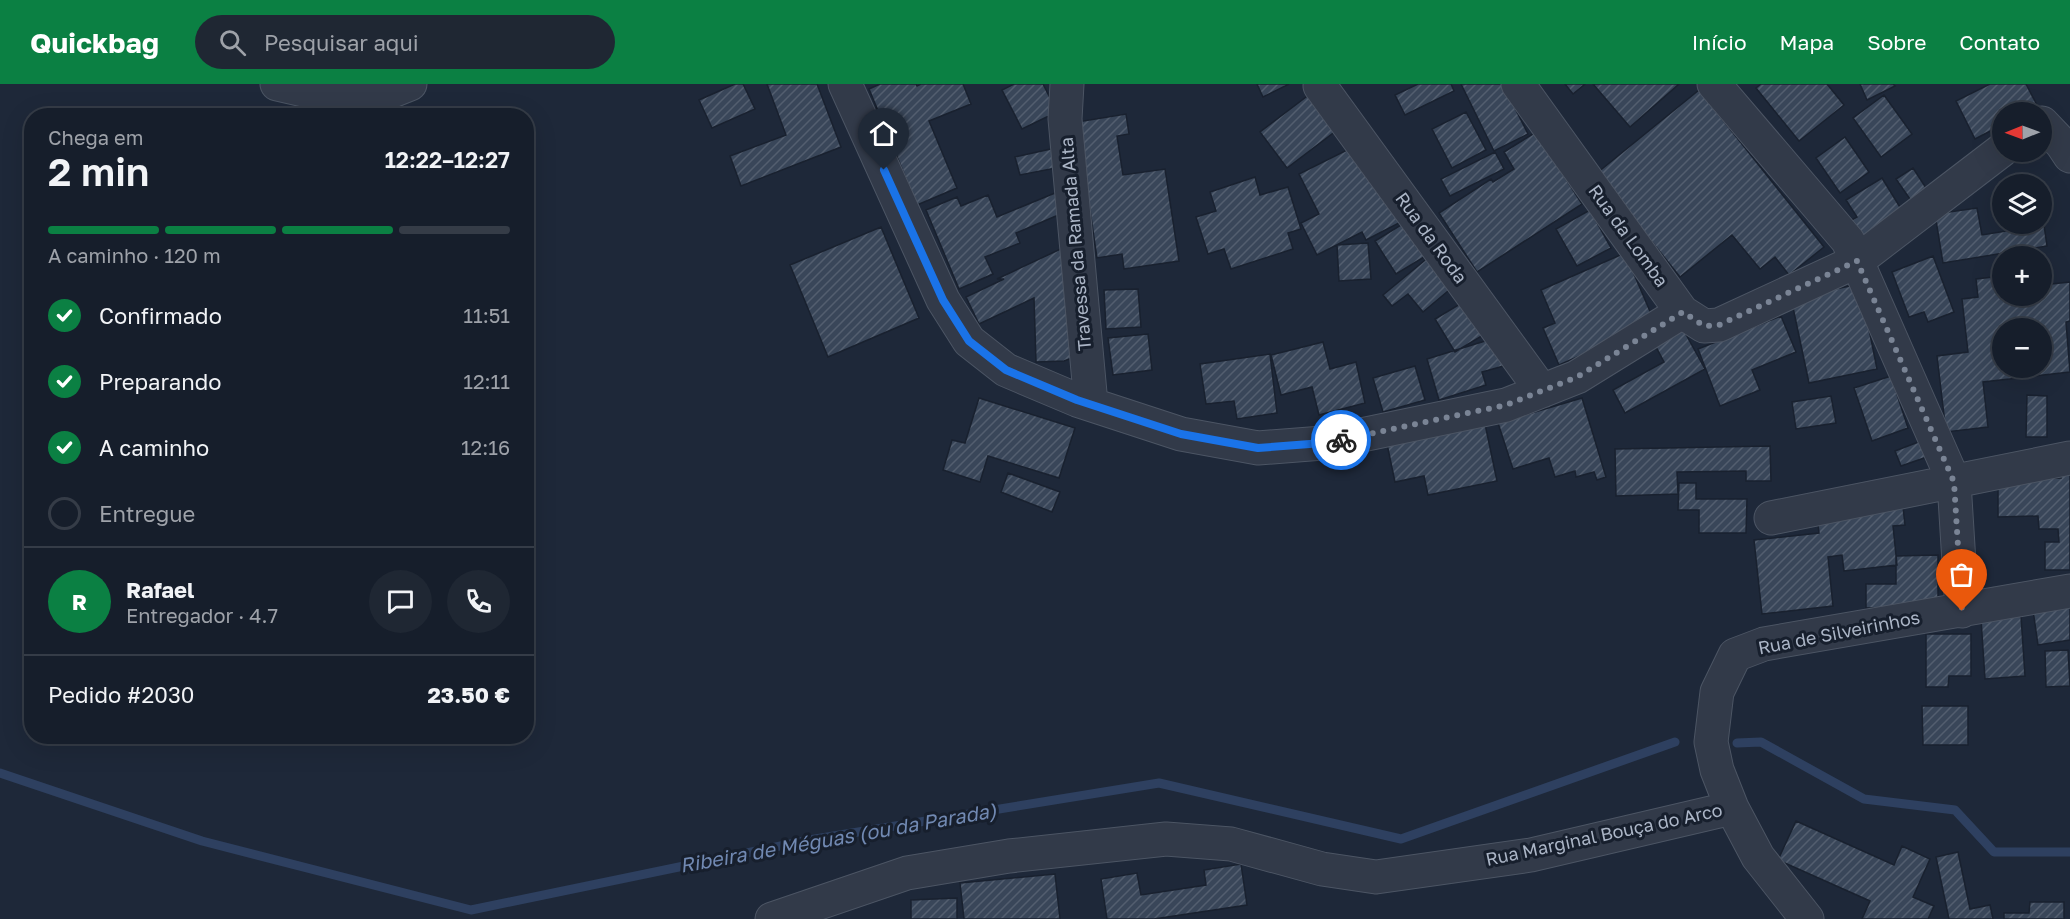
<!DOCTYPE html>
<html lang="pt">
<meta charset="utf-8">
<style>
:root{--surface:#161e2b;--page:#1f2733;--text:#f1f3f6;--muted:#9ea2a9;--line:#353c47;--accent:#0b8043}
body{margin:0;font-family:"Golos Text",sans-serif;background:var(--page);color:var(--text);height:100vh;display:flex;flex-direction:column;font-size:22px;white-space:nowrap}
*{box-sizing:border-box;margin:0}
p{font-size:20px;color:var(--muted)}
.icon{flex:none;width:33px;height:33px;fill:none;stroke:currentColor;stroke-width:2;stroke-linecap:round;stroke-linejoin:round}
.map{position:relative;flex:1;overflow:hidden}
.drawer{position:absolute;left:24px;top:24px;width:510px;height:636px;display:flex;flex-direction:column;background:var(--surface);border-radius:24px;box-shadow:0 6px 24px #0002,0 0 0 2px var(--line)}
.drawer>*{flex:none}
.needle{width:39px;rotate:269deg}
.controls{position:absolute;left:1992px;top:18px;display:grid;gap:12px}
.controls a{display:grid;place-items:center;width:60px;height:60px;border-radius:50%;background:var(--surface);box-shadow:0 6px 24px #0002,0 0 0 2px var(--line);font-size:30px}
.pin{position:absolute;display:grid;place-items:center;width:51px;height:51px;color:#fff;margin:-62px -26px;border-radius:50% 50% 50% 0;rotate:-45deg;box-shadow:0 0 6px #0007}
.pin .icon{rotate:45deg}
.courier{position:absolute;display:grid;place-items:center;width:60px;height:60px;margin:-30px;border:4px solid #1a73e8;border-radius:50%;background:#fff;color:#222;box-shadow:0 2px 8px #0007}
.overview em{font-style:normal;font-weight:600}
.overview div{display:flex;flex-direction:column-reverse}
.overview{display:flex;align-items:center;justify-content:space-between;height:102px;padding:0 24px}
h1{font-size:39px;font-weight:600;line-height:45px}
.bar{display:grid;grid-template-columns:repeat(4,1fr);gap:9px 6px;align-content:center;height:72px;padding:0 24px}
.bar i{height:8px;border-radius:4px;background:var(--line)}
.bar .selected{background:var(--accent)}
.bar p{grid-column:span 4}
.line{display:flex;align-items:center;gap:15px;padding:0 24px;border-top:2px solid var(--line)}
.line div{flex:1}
.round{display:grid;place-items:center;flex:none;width:63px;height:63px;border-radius:32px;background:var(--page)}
ol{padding:0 24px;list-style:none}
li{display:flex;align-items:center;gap:18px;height:66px}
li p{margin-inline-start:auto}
li .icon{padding:6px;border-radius:50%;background:var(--accent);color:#fff;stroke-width:4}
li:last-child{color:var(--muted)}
li i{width:33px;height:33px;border:3px solid var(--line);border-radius:50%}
header{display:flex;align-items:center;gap:36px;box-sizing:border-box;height:84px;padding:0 30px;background:var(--accent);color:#fff}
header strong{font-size:28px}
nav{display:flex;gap:33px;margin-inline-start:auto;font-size:21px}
.search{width:420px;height:54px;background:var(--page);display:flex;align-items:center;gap:15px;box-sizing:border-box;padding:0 21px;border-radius:33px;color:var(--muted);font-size:22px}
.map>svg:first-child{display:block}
</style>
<header>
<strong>Quickbag</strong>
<div class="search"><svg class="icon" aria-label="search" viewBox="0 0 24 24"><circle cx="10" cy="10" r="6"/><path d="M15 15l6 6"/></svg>Pesquisar aqui</div>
<nav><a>Início</a><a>Mapa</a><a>Sobre</a><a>Contato</a></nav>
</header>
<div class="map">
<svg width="2070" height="835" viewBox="0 0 2070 835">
<defs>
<pattern id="building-hatch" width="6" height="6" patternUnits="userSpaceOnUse" patternTransform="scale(1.5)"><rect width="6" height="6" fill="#394659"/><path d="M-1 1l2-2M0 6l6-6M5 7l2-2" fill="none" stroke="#535e6f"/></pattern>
</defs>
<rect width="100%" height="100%" fill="#1e2839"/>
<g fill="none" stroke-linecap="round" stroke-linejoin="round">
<!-- stream -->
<path stroke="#2e4060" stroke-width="9" d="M1737,659l24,-1 103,57 91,11 39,42h76
M0,689l202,68 269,69 338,-70 350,-57 242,56 274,-97"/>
</g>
<!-- building -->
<path fill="url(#building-hatch)" stroke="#19212f" stroke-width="1.5" fill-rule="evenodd" d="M735,0h8l12,25 -43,19 -13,-28z
M767,0h50l24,63 -100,39 -11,-30 56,-21z
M880,0h36l1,2 4,-2h42l8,20 -42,17 28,67 -40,17 -48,-116z
M1014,0h29l14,28 -35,17 -20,-39z
M1257,0h32l-26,13z
M1418,0h33l3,7 -49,24 -10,-20z
M1461,0h42l25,50 -34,17z
M1565,0h20l-12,10z
M1593,0h86l-49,43z
M1761,0h66l17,21 -45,36 -43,-53z
M1860,0h33l2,2 -28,14z
M1990,0h36l12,23 -11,5h-25v13l-27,14 -19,-38z
M1699,6l125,157 -35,28 -14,-18 -15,12 -28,-34 -52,42 -83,-104z
M1314,7l27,36 -54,41 -27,-36z
M1884,11l28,39 -31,23 -28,-39z
M1466,28l20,38 -34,18 -20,-39z
M1126,30l3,20 -12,2 6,39 42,-6 14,92 -55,8 -2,-15 -25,4 -20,-136z
M1536,48l46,72 -105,68 -38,-59 52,-34 2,3 21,-13 -10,-17z
M1845,53l24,35 -29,21 -24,-35z
M1359,60l40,79 -33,17 -4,-8 -45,23 -16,-32 18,-9 -20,-40z
M1051,65l5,19 -36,7 -5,-18z
M1495,68l9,17 -54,27 -9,-17z
M1913,84l15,23 -16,11 -16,-23z
M1255,93l5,18 28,-8 13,42 -13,4 5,16 -62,20 -7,-20 -16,5 -12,-37 20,-6 -6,-19z
M1882,94l21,34 -43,26 -10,-17 7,-4 -11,-17z
M1055,109l8,20 -47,20 4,10 -35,14 8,17 -34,15 -33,-79 31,-13 4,9 27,-11 9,22z
M1977,124l5,27 62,-10 3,21 -104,17 -8,-49z
M1590,126l21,38 -34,18 -21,-37z
M1409,136l20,34 -33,20 -21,-33z
M881,143l38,91 -91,39 -38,-92z
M1368,159l3,36 -32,2 -2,-36z
M1067,162l5,112 -8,3 -28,1 -2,-64 -55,26 -13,-27 38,-18h-7z
M1625,169l30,70 -96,42 -16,-37 12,-5 -14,-33z
M1430,172l24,30 -31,26 -15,-18 -16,12 -9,-11z
M1933,172l21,56 -26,10 -4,-10 -15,5 -17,-45z
M2002,192v20h40v-11l28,-3v39l-4,1 4,50 -87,10 5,45 -42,5 -9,-76 31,-4 -6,-53 16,-2 -2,-18zM2002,244h40v40h-40z
M1860,200l17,85 -68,14 -18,-85z
M1138,205l3,38 -35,2 -2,-39z
M1465,217l20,33 -30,18 -20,-33z
M1781,232l15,36 -44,18 8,20 -40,16 -22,-57z
M1683,245l22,40 -80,44 -12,-23 51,-28 -9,-17z
M1148,250l4,36 -39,5 -5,-37z
M1498,253l9,28 -25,7 4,13 -47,15 -12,-41z
M1323,258l7,27 26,-7 9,41 -46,12 -7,-28 -31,8 -10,-40z
M1270,270l7,59 -40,6 -3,-18 -28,3 -6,-40z
M1415,282l10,34 -42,12 -10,-34z
M1891,292l17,52 -36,13 -18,-53z
M2027,311l20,1v41h-21z
M1831,312l5,27 -40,6 -4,-27z
M979,314l96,30 -16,50 -71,-22 -8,26 -37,-12 9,-30 13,3z
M1582,314l24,79 -9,3 -3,-8 -18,5 -1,-6 -20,6 -6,-19 -36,11 -15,-46z
M1485,340l12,57 -69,14 -4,-19 -29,6 -8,-38z
M1921,357l6,16 -26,9 -6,-15z
M1770,362l1,35h-25v-10l-69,1 1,22 -62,2 -1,-47z
M2060,382h10v104h-25v-28h14l-1,-13h-19l-1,-13 -40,1v-37l63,-2z
M1008,389l52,19 -8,20 -51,-20z
M1679,399h17v16h51l-1,34h-47v-23h-21z
M1903,423l2,18 -12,1 4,39 -53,6 -2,-16 -14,2 5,49 -71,8 -8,-74 65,-7 -2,-17z
M1938,471v52l-72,1v-24h30v-28z
M2070,520v36l-32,5 -5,-35z
M2021,532l4,60 -40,3 -4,-60z
M1926,550h45v42h-22l-1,11h-22z
M2068,566l2,36 -24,1 -1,-36z
M1922,622h46v39h-45z
M1796,737l98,44 8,-19 28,13 -17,38 21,9 -6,13h-66l8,-18 -92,-41z
M1958,768l12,57 20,-4 3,14h-44l-13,-62z
M1241,780l6,41 -93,14h-47l-6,-40 36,-6 4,22 65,-10 -2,-15z
M1055,790l5,45h-96l-4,-36z
M957,814v21h-46v-19z
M2030,818h34v17h-60v-6h25z"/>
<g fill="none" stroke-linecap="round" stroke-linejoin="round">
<!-- minor casing -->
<g stroke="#4c5564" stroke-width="35">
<path id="minor" d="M277,0l61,14 47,-4 25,-10
M845,0l98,216 26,41 37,29 71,30 104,34 77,14 65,-5 183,-38 71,-28 105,-65
M1067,0l-2,35 26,285
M1518,0l164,228 22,14 15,-1 138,-64 145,-111
M1714,0l134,157 106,241 8,129
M1320,2l222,305
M2042,39l20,21 8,12
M1771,434l299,-60
M772,835l135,-46 102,-17 157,-17 65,5 91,25 54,8 155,-22 201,-47
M1807,835l-49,-62 -26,-49 -15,-38 -6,-28 6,-50 18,-37 29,-11 306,-53"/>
</g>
<!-- minor -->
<use href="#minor" stroke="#323a49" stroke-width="33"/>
</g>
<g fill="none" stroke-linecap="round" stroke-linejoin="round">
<!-- done -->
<path stroke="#7a8495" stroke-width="6" stroke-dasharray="0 10.8" d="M1341,356l165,-35 71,-28 106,-65 21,14 15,-1 138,-64 97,221 8,129"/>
<!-- route -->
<path stroke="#1a73e8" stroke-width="8" d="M884,86l59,130 26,41 37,29 71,30 104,34 77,14 65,-5 18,-3"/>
</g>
<g text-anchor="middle" stroke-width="6" stroke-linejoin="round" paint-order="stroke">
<!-- street labels -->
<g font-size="18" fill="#abb5c6" stroke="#171f2d">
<text transform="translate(1628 152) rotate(54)" y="6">Rua da Lomba</text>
<text transform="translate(1431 154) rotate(54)" y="6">Rua da Roda</text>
<text transform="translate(1076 160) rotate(-95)" y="6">Travessa da Ramada Alta</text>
<text transform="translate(1839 549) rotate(-11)" y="6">Rua de Silveirinhos</text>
<text transform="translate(1604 751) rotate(-12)" y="6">Rua Marginal Bouça do Arco</text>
</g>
<!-- water labels -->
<g font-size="20" font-style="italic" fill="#7189b2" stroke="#171f2d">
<text transform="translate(838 754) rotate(-10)" y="7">Ribeira de Méguas (ou da Parada)</text>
</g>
</g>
</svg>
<div class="controls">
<a><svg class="needle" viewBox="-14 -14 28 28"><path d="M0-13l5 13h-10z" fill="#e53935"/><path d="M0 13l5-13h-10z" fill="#9ea2a9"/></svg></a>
<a><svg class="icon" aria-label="layers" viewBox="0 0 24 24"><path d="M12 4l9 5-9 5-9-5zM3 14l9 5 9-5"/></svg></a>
<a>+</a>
<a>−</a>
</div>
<div class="pin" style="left:1962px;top:527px;background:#ea580c"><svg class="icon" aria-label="bag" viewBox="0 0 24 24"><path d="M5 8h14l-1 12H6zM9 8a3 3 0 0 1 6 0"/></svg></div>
<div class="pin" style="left:884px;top:86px;background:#1f2937"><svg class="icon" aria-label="home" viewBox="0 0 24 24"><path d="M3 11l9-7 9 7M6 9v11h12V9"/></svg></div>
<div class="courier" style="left:1341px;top:356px"><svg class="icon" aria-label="bike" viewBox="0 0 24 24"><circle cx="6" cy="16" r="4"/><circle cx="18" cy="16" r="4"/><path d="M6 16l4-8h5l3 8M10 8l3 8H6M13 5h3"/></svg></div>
<section class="drawer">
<div class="overview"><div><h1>2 min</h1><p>Chega em</p></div><em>12:22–12:27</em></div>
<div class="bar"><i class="selected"></i><i class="selected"></i><i class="selected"></i><i></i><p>A caminho · 120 m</p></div>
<ol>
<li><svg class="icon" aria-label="check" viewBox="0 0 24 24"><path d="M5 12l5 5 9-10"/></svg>Confirmado<p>11:51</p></li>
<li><svg class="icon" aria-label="check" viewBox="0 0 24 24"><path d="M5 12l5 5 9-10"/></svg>Preparando<p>12:11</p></li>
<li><svg class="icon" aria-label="check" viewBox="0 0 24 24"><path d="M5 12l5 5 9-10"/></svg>A caminho<p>12:16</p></li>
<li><i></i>Entregue</li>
</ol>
<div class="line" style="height:108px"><b class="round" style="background:var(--accent);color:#fff">R</b><div><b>Rafael</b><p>Entregador · 4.7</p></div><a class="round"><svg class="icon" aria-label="chat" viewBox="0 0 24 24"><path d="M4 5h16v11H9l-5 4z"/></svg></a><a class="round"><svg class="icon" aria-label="phone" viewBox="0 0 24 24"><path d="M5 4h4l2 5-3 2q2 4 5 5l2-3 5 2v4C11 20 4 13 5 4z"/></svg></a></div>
<div class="line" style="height:78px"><div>Pedido #2030</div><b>23.50 €</b></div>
</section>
</div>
